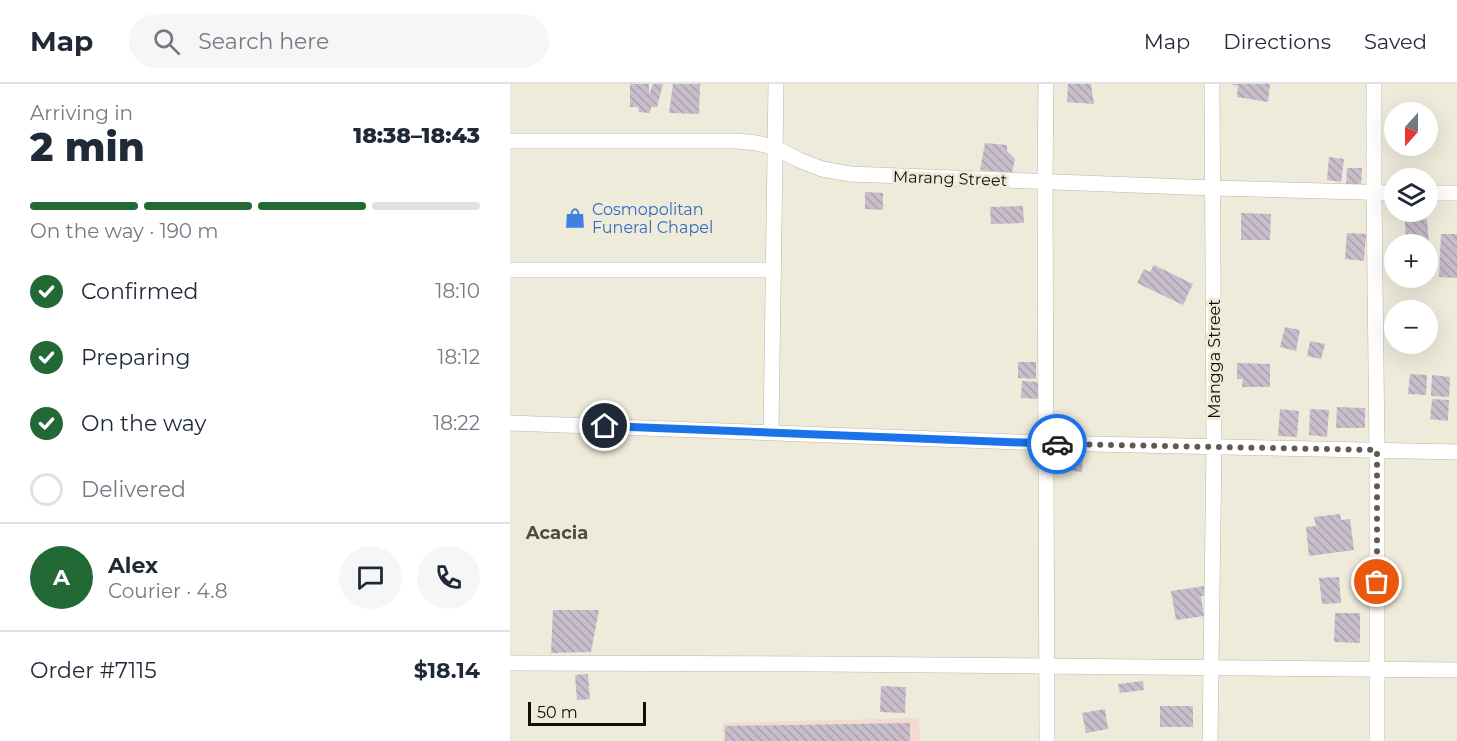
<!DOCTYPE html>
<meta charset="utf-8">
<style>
:root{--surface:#fff;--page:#f6f6f7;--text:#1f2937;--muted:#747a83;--line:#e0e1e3;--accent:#226936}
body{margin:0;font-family:Montserrat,sans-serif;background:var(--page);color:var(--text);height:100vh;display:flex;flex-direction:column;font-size:22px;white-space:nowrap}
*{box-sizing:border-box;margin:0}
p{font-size:20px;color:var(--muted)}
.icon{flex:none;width:33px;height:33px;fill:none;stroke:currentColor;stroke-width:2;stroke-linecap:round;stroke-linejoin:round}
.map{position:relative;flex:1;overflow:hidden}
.panel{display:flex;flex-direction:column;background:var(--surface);width:510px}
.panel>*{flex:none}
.needle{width:39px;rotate:201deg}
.fabs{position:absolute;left:874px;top:18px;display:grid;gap:12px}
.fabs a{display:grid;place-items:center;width:54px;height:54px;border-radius:50%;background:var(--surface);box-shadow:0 6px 24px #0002;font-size:30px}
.scale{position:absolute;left:18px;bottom:15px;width:118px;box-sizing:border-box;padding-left:6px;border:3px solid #100e09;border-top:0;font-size:16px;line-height:21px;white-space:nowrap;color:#100e09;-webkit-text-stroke:4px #eeebdb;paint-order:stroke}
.pin{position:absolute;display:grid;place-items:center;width:51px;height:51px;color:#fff;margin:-26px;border:3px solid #fff;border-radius:50%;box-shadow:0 2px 6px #0007}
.courier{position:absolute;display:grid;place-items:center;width:60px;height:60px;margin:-30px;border:4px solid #1a73e8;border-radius:50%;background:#fff;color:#222;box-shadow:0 2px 8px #0007}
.overview em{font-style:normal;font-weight:800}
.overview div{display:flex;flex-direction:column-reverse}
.overview{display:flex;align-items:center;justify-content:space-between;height:102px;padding:0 30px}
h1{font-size:39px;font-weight:800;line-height:45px}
.bar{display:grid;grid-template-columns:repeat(4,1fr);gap:9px 6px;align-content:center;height:72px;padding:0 30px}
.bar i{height:8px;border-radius:4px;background:var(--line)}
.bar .current{background:var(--accent)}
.bar p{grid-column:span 4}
.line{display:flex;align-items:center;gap:15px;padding:0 30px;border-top:2px solid var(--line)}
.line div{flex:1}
.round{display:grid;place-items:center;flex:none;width:63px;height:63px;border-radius:32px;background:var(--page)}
ol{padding:0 30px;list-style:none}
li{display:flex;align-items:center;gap:18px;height:66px}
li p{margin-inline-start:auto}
li .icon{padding:6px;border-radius:50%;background:var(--accent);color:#fff;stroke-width:4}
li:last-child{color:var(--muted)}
li i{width:33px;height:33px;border:3px solid var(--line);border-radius:50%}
header{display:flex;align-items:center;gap:36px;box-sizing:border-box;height:84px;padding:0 30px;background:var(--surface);border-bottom:2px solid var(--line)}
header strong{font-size:28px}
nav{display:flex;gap:33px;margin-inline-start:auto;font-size:21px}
.search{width:420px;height:54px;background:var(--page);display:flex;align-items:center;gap:15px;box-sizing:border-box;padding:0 21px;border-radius:33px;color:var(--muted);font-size:22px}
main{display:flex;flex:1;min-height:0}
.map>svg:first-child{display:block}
</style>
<header>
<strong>Map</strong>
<div class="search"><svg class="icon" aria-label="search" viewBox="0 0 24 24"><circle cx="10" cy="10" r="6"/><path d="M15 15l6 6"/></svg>Search here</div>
<nav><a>Map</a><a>Directions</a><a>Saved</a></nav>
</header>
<main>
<section class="panel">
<div class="overview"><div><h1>2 min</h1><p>Arriving in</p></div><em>18:38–18:43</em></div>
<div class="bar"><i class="current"></i><i class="current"></i><i class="current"></i><i></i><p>On the way · 190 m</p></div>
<ol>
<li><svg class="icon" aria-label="check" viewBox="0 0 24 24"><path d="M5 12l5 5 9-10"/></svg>Confirmed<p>18:10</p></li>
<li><svg class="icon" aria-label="check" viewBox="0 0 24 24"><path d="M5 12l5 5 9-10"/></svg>Preparing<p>18:12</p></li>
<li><svg class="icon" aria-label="check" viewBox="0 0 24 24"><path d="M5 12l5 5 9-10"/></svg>On the way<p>18:22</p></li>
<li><i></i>Delivered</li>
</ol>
<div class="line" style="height:108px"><b class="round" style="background:var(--accent);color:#fff">A</b><div><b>Alex</b><p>Courier · 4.8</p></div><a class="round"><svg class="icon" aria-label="chat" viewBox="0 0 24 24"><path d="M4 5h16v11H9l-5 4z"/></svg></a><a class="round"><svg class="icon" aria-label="phone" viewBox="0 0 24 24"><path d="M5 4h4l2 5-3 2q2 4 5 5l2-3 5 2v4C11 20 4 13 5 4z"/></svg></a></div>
<div class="line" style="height:78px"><div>Order #7115</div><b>$18.14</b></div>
</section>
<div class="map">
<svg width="947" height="657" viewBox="0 0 947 657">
<defs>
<pattern id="building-back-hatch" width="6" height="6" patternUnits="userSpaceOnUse" patternTransform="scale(1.5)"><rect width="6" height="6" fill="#c8bdca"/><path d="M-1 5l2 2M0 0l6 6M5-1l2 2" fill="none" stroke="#aba1ac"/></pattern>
</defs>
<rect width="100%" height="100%" fill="#eeebdb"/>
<!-- education -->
<path fill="#f3dbd1" d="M409,634l1,23h-197v-18z"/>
<!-- building -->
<path fill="url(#building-back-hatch)" d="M120,0h19v10l4,-10h10l-6,23h-6l-1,6 -11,-1 -1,-5h-8z
M163,0h27l-1,30 -30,-1z
M558,0h23l3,20 -27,-2z
M722,0h38l-2,18 -31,-5 1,-11 -6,-1z
M475,59l22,2v6l8,8 -3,14 -32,-3z
M819,73l15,2 -3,23 -14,-2z
M837,84h15l-1,19 -15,-1z
M355,108l18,1v17l-18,-1z
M513,122l1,17 -33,1 -1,-17z
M731,129l30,1 -1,26h-29z
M917,135l2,25h-13v-3l-10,1 -1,-22z
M837,149l19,1 -2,27 -19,-2z
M931,150h16v44l-18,-1z
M644,181l39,19 -10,21 -46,-22 7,-14 6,3z
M775,243l15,3 -4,21 -16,-4z
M800,257l15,3 -4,15 -14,-3z
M508,278h18v17l-18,-1z
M727,279l33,1v23h-28l1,-8h-6z
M900,290l17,1 -1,20 -18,-1z
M922,291l18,2 -1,20 -18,-1z
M512,297l18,1 -1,17 -18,-1z
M922,315l17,1 -1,21 -18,-2z
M827,323l28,1v20h-29z
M770,325l19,2 -2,26 -19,-1z
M800,325l19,1 -2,27 -18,-2z
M558,372l15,2 -1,14 -16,-2z
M830,430l1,6 9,-1 4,31 -45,6 -3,-29 10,-1 -2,-9z
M829,493l2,26 -19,1 -3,-26z
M695,502l2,10h-6l3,20 -28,4 -5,-29z
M43,526h46l-8,42 -40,1z
M825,529h25v30l-26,-1z
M78,590l2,25 -13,1 -2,-25z
M633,597l1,9 -24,3 -2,-9z
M371,602l25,1 -1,26 -25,-1z
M650,622h33v21h-33z
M595,625l3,20 -22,4 -4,-20z
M400,639v18h-185v-15z"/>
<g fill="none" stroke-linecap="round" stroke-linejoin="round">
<!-- street casing -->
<g stroke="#bab6a7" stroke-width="16">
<path id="street" d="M536,0l-1,98 2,559
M864,0v109l3,257v291
M0,57h226l21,2 19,5 23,12 23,9 28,5 363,14 182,5
M918,109h29
M0,186h264
M0,339l536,20 411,9
M261,349l5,-349
M0,579l313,1 634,6
M700,657l4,-294 -2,-363"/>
</g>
<!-- street -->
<use href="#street" stroke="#fff" stroke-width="15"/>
</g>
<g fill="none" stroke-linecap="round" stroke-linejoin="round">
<!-- done -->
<path stroke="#5e5b52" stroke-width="6" stroke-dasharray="0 10.8" d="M547,360l320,6v132"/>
<!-- route -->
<path stroke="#1a73e8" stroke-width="8" d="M95,342l452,18"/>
</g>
<!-- icons -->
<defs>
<g id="shop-bare" transform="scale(1.62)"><path d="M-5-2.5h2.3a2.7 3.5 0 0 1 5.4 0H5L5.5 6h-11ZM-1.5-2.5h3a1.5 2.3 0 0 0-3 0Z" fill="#3f7fe0" stroke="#eeebdb" stroke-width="2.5" paint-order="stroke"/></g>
</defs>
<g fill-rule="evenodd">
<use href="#shop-bare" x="65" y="134"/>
</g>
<g text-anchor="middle" stroke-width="6" stroke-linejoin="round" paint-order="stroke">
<!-- street labels -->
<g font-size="16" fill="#100e09" stroke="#eeebdb">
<text transform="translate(440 94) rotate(2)" y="6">Marang Street</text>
<text transform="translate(704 275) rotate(-90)" y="6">Mangga Street</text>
</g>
<!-- shop labels -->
<g font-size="16" fill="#366cbe" stroke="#eeebdb" text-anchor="start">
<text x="82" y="131">Cosmopolitan<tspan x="82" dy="18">Funeral Chapel</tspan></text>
</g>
<!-- neighbourhood labels -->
<g font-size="18" font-weight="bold" fill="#4f4c3f" stroke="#eeebdb">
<text x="47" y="455">Acacia</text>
</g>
</g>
</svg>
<div class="fabs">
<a><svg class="needle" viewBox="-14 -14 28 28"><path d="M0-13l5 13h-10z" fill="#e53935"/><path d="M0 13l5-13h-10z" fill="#747a83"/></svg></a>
<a><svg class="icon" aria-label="layers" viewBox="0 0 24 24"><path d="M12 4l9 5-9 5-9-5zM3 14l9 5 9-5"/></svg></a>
<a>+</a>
<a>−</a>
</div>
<div class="scale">50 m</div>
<div class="pin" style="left:867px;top:498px;background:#ea580c"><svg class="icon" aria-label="bag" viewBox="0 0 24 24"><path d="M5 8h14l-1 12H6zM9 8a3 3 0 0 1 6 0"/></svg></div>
<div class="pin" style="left:95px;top:342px;background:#1f2937"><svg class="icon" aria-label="home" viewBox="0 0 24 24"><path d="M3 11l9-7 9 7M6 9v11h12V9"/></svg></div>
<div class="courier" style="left:547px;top:360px"><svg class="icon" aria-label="car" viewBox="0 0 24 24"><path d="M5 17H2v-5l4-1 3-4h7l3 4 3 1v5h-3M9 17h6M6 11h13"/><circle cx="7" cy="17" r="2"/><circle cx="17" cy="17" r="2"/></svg></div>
</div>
</main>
